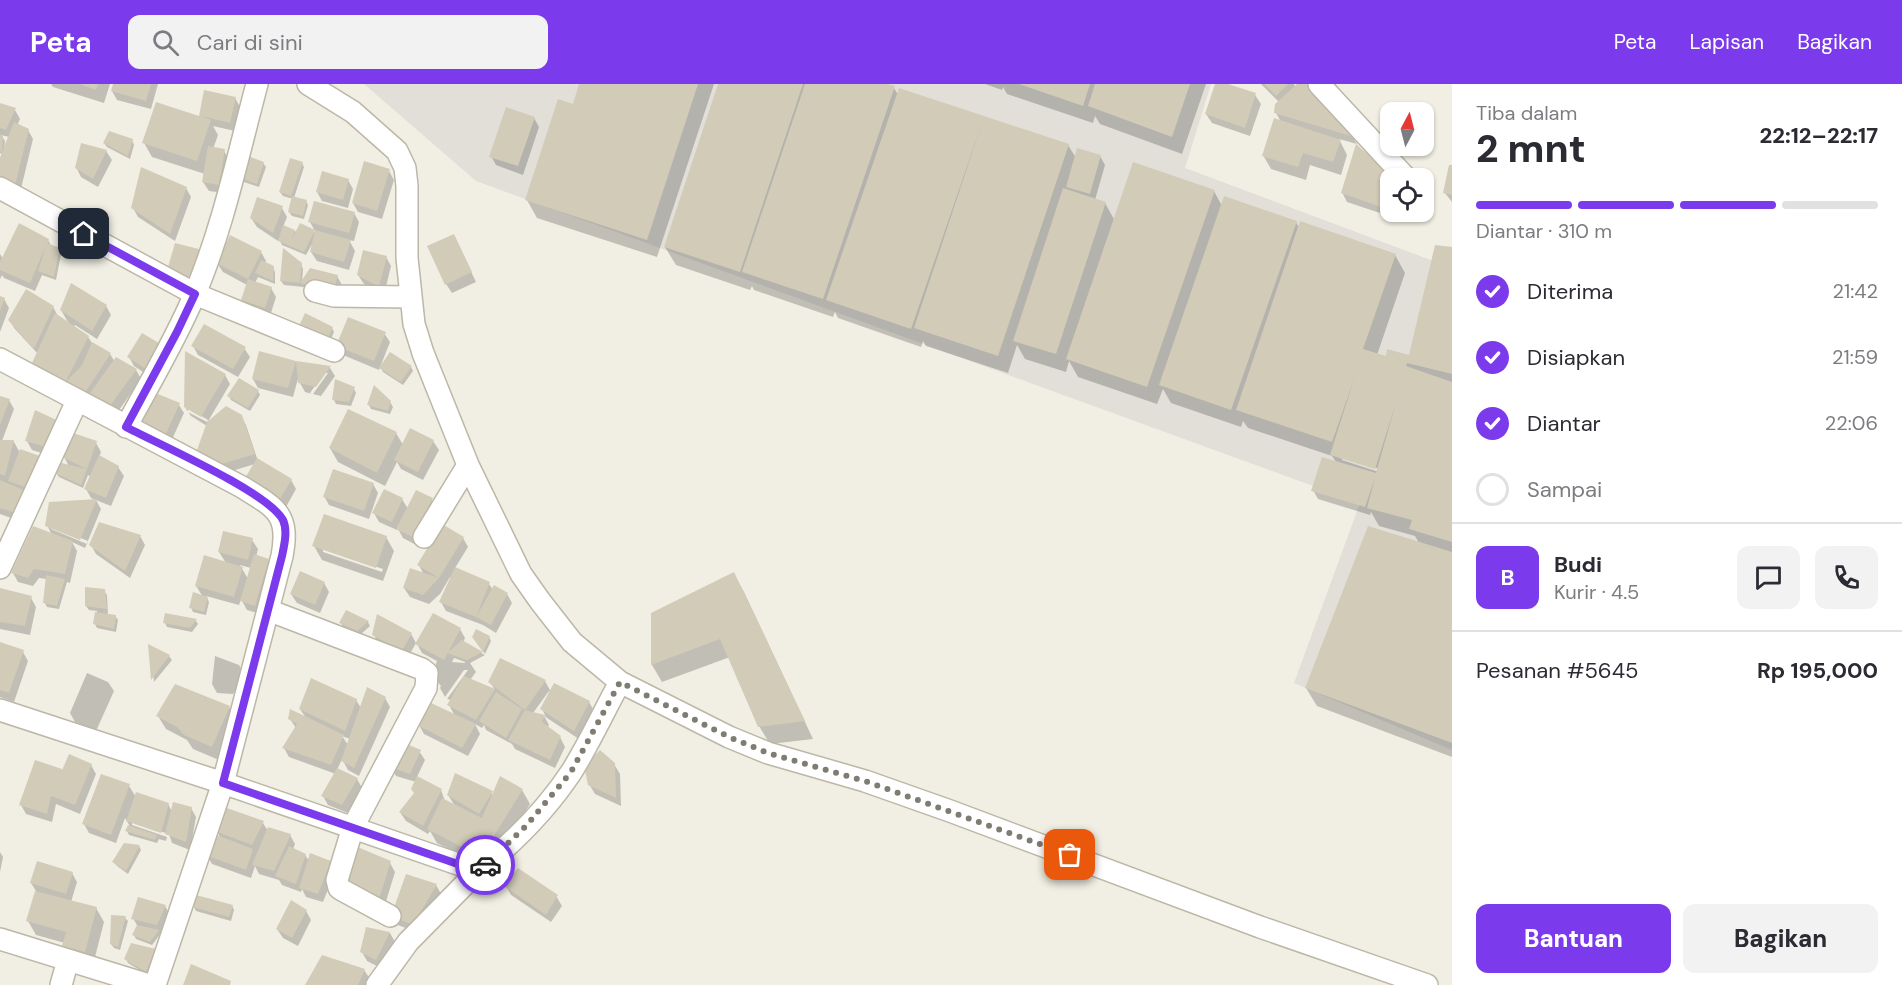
<!DOCTYPE html>
<html lang="id">
<meta charset="utf-8">
<style>
:root{--surface:#fff;--page:#f2f2f3;--text:#2b2b33;--muted:#7c7c81;--line:#e1e1e2;--accent:#7c3aed}
body{margin:0;font-family:"DM Sans",sans-serif;background:var(--page);color:var(--text);height:100vh;display:flex;flex-direction:column;font-size:22px;white-space:nowrap}
*{box-sizing:border-box;margin:0}
p{font-size:20px;color:var(--muted)}
.icon{flex:none;width:33px;height:33px;fill:none;stroke:currentColor;stroke-width:2;stroke-linecap:round;stroke-linejoin:round}
.map{position:relative;flex:1;overflow:hidden}
.sheet{display:flex;flex-direction:column;background:var(--surface);width:450px}
.sheet>*{flex:none}
.needle{width:39px;rotate:7deg}
.fabs{position:absolute;left:1380px;top:18px;display:grid;gap:12px}
.fabs a{display:grid;place-items:center;width:54px;height:54px;border-radius:12px;background:var(--surface);box-shadow:0 2px 4px #0004;font-size:30px}
.pin{position:absolute;display:grid;place-items:center;width:51px;height:51px;color:#fff;margin:-26px;border-radius:12px;box-shadow:0 3px 9px #0006}
.courier{position:absolute;display:grid;place-items:center;width:60px;height:60px;margin:-30px;border:4px solid #7c3aed;border-radius:50%;background:#fff;color:#222;box-shadow:0 2px 8px #0007}
.overview em{font-style:normal;font-weight:800}
.overview div{display:flex;flex-direction:column-reverse}
.overview{display:flex;align-items:center;justify-content:space-between;height:102px;padding:0 24px}
h1{font-size:39px;font-weight:800;line-height:45px}
.bar{display:grid;grid-template-columns:repeat(4,1fr);gap:9px 6px;align-content:center;height:72px;padding:0 24px}
.bar i{height:8px;border-radius:4px;background:var(--line)}
.bar .on{background:var(--accent)}
.bar p{grid-column:span 4}
.line{display:flex;align-items:center;gap:15px;padding:0 24px;border-top:2px solid var(--line)}
.line div{flex:1}
.round{display:grid;place-items:center;flex:none;width:63px;height:63px;border-radius:12px;background:var(--page)}
ol{padding:0 24px;list-style:none}
li{display:flex;align-items:center;gap:18px;height:66px}
li p{margin-inline-start:auto}
li .icon{padding:6px;border-radius:50%;background:var(--accent);color:#fff;stroke-width:4}
li:last-child{color:var(--muted)}
li i{width:33px;height:33px;border:3px solid var(--line);border-radius:50%}
.primary-button{display:flex;gap:12px;margin-top:auto;padding:12px 24px}
.primary-button a{flex:1;height:69px;border-radius:12px;background:var(--accent);color:#fff;font-size:24px;font-weight:800;line-height:69px;text-align:center}
.primary-button a+a{background:var(--page);color:var(--text)}
header{display:flex;align-items:center;gap:36px;box-sizing:border-box;height:84px;padding:0 30px;background:var(--accent);color:#fff}
header strong{font-size:28px}
nav{display:flex;gap:33px;margin-inline-start:auto;font-size:21px}
.search{width:420px;height:54px;background:var(--page);display:flex;align-items:center;gap:15px;box-sizing:border-box;padding:0 21px;border-radius:12px;color:var(--muted);font-size:22px}
main{display:flex;flex:1;min-height:0}
.map>svg:first-child{display:block}
</style>
<header>
<strong>Peta</strong>
<div class="search"><svg class="icon" aria-label="search" viewBox="0 0 24 24"><circle cx="10" cy="10" r="6"/><path d="M15 15l6 6"/></svg>Cari di sini</div>
<nav><a>Peta</a><a>Lapisan</a><a>Bagikan</a></nav>
</header>
<main>
<div class="map">
<svg width="1452" height="901" viewBox="0 0 1452 901">
<rect width="100%" height="100%" fill="#f1eee3"/>
<!-- industrial -->
<path fill="#e2dfd8" d="M364,0h847l-26,84 267,100v482l-158,-67 66,-180 -884,-322z"/>
<!-- shadow -->
<path fill="#0003" fill-rule="evenodd" d="M51,0h59l-6,19 -51,-16z
M114,0h44l-7,25 -34,-9 -5,-9z
M581,0h133l-57,173 -120,-39 -10,-18 47,-95z
M720,0h163l11,4 4,7 170,50 8,13 24,-2 5,9 -10,35 10,3 10,18 99,-30 8,15 74,16 3,6 96,27 10,18 -28,82 10,3 23,-1 42,-109v509l-135,-51 -11,-18 113,-145 -4,-7 -36,-10 -8,-14 -1,3 -52,-16 -5,-9 23,-28 -4,-6 -84,-28 -5,-7 -2,6 -70,-24 -8,-14 -6,15 -79,-27 -9,-16 -3,11 -41,-13 -8,-14 -9,28 -82,-27 -3,-5 -2,6 -83,-29 -3,-6 -2,5 -79,-27 -2,-4 -2,4 -74,-25 -11,-18zM1342,373l41,13 -1,3 -40,-13z
M985,0h221l-24,70 -82,-30 -5,-8 -2,7 -86,-29 -4,-7 -1,3z
M1217,0h7l31,11 6,9 -11,32 -38,-13 -6,-9z
M1261,0h33l1,3 4,-3h6l48,54 4,6 -18,-5 8,16 -6,20 -31,-10 -4,15 -35,-11 -8,-14 18,-33 -5,-9 3,-11z
M235,14l5,9 -5,24 -22,-5 5,9 -5,14 11,2 5,9 -5,33 -15,-2 -6,-9 2,-8 -53,-17 -8,-14 59,-24 -2,-3z
M0,20l15,6 5,9 -3,7 11,4 5,9 -14,58 -19,-35 3,-8 -3,-1zM1,51l8,2 -5,12 1,-8z
M534,34l5,9 -16,48 -27,-10 -5,-9z
M132,56l2,5 -4,14 -23,-12 -3,-4z
M82,61l24,6 6,9 -14,27 -17,-10 -5,-10z
M1357,63l36,31h-3l-1,38 -42,-14 -5,-10z
M263,79l3,4 -7,20 -18,-6z
M302,79l2,4 -10,31 12,3 2,4 -4,14 -12,-3 -3,-4 4,-13 -10,-3 -3,-4z
M1452,83v35l-7,-9z
M389,87l5,9 -12,39 -24,-7 -5,-9z
M348,96l5,9 -5,19 -26,-7 -5,-9z
M186,104l5,9 -16,44 -37,-24 -5,-9z
M282,124l5,9 -4,10 14,5 3,-7 16,8 -6,-11 44,-9 5,9 -5,19 -5,-1 6,11 -6,19 -32,-9 -6,-9 1,-8 -6,11 -24,-10 -3,-6 -1,2 -21,-14 -6,-9z
M1400,128h10l-4,4z
M48,156l4,7 7,2 2,5 -5,26 -14,-5 -7,16 -31,-13 -2,-3 -2,4v-25l3,5z
M458,160l18,38 -24,11 -6,-9z
M261,168l5,9 -1,3 8,4 2,4v12l-17,-7 -3,6 16,5 5,9 -6,19 -22,-7 -6,-9 5,-15 -24,-13 -6,-9z
M386,173l5,9 -7,29 -20,-11 -6,-9z
M301,180l2,5 -1,14 35,-7 5,9 -4,15 -31,-8 -3,-5 -20,-2 -3,-4z
M0,214l4,1 5,9 -9,24z
M106,222l5,9 -14,24 -22,-14 -1,2 14,10 4,6 18,11 5,8 21,8 5,9 -29,41 -73,-48 -5,-9 4,-9 -23,-25 -6,-9 44,-13 5,9 11,8 -8,-14z
M306,231l26,13 2,4 -5,11z
M349,235l35,14 6,9 -11,28 -36,-15z
M193,262l51,2 6,9 -12,20 -40,-22z
M168,272l-14,23 -20,-13 -5,-9z
M295,278l35,6 5,8 -14,20 -8,-2 15,-21h-4l-14,20 2,1 -7,-2 -5,-9 -1,-8 -6,22 -35,-9 -5,-9z
M411,283l2,4 -10,14 -20,-13 -2,-4z
M225,291l5,9 -23,39 34,-7 5,9 12,36 33,19 5,9 -10,18 -34,-20 3,-23 -30,9 -21,-14 -5,-9 8,-24 -16,-10 -6,-9zM188,324l20,12 -1,2 -19,-10z
M354,305l2,4 -5,13 -15,-2 -2,-4z
M258,307l2,4 -10,16 -19,-11 -2,-4z
M0,313l9,3 5,9 -12,32 12,1 6,11 19,5 -17,64 -22,-8z
M390,318l3,5 -3,7 -19,-5 -2,-4z
M179,321l5,8 -15,33 -25,-14z
M36,328l18,45 -22,-7 -5,-9z
M396,349l7,12 30,-4 6,9 -16,30 -22,-11 -4,-7 -12,24 -47,-24 -8,-14z
M96,359l5,9 -2,5 19,10 6,9 -13,30 -20,-8 -5,-9 5,-12 -3,-2 -5,13 -24,-11 -3,-4 13,-7 -5,-9z
M373,400l5,9 -9,26 -40,-14 -5,-9z
M402,415l6,10 24,-9 5,9 -19,37 -15,-8 -5,-9 -1,1 -18,-8 -5,-9z
M96,416l5,9 -16,39 -13,-6 5,9 -7,32 -3,-1 -8,27 -12,-2 -2,-4 2,-24 -8,-1 -6,8 -15,-4 -5,-9 39,-38 -5,-10zM51,442l37,15 -1,3 -36,-15z
M140,452l5,9 -15,33 -34,-24 -5,-9z
M386,453l8,14 -11,30 -61,-21 -8,-14zM323,464l60,21 -1,3 -59,-20z
M463,454l5,9 -13,21 34,16 4,6 14,4 5,9 -16,30 -13,-8 -37,-14 -5,-9 11,-24 -2,-1 -10,17 -11,10 -19,-7 -6,-9 20,-13 -5,-10z
M252,456l6,9 -2,8 12,3 5,9 -13,45 -13,-4 -6,-11 -2,6 -33,-9 3,6 -3,13 -13,-3 -2,-5 12,-10 -7,-11 30,-23 -7,-11zM240,481l11,3 -3,11z
M734,490l10,18 69,147 -43,5 -11,-18 -29,-69 -68,25 -10,-17 1,-51z
M324,499l5,9 -9,21 -23,-10 -6,-9z
M0,505l31,9 5,9 -6,28 -30,-6z
M104,507l3,4 1,20 7,1 3,4 -2,12 -19,-4 -2,-4 2,-13 -8,-1 -3,-4z
M346,528l22,10 2,4 -10,9 -17,-8 -2,-4z
M166,531l30,6 2,3 -6,8 -25,-5 -2,-4z
M433,531l27,14 5,9 -2,5 22,12 -15,8 6,9 -6,8 25,10 -5,-8 55,-1 6,11 -2,-1 -16,22 11,3 5,9 -2,3 13,9 5,10 -10,21 -40,-19 -3,-5 -26,-14 -2,-5 -2,3 -7,-4 5,10 -12,22 -44,-22 -5,-9 36,-9 -6,-11 2,-5 -4,-1 21,-29h-4l-19,27 -5,-9 1,-2 -9,-11 5,-14 -15,-8 -5,-9zM454,574l11,4v1l-13,-1z
M411,550l5,9 -9,16 -28,-15 -5,-9z
M474,553h15l2,4 -6,13z
M0,560l23,8 5,9 -14,41 -14,-5z
M150,563l19,9 3,4 -18,22z
M215,572l24,9 5,9 -11,20 -16,-1 -5,-9z
M87,589l21,9 6,9 -18,40 -21,-9 -5,-9z
M385,614l5,9 -31,69 -11,-6 -6,-11 -5,11 20,9 5,9 -14,25 -20,-8 -5,-9 13,-22 -47,-17 -5,-9 12,-20 -6,-9 16,-1 -6,-9 56,-9 5,8zM342,652l8,3 -2,6z
M589,618l5,9 -15,28 -35,-23 2,1 -4,-8z
M229,623l7,14 -17,39 -26,-11 -6,-9 -21,-11 -8,-13z
M419,667l6,9 -8,17 24,13 4,11 10,5 -7,-11 43,-2 2,3 29,-6 8,14 -41,66 -52,-27 -7,-12 -2,3 -22,-13 -6,-9 16,-19v-11l-20,-6 -5,-9z
M36,678l28,9 27,-6 5,9 -16,40 -24,-10 -4,18 -26,-8 -5,-9z
M614,680l6,10 1,32 -26,-12 -6,-10z
M129,702l7,11 32,7 4,8 19,-4 5,9 -6,33 -18,-7 -3,-9 -37,-12v3l35,12 -1,4 -7,-2 -2,4 -28,-8 -2,-4 4,-3 -6,-10 -9,25 -27,-10 -5,-9z
M222,724l41,15 5,8 1,-2 21,6 5,9 -2,5 12,6 4,6 21,2 5,9 -12,30 -17,-5 -4,-8 -1,3 -19,-7 -3,-5 -20,-6 -4,-8 -4,12 -39,-14 -5,-9 14,-16 -4,-8z
M139,762l2,4 -13,24 -11,-8 -3,-4z
M355,764l35,15 5,9 -11,36z
M0,768l3,5 -3,15z
M72,789l5,9 -6,20 25,6 8,14 -11,43 -21,-6 -8,-14 1,-2 -29,-8 -8,-14 8,-30 -5,-8z
M436,801l5,9 -23,39 -20,-8 -5,-9z
M506,802l50,10 6,10 -11,16 -40,-27z
M165,822l5,9 -9,18 -9,12 -16,-6 -2,-4 4,-8 -5,-9z
M232,822l2,4 -3,11 -35,-10 -2,-4z
M306,827l5,9 -13,26 -15,-8 -6,-9z
M125,834l3,3 -8,29 -6,-2 -3,-4z
M367,845l23,4 5,9 -14,26 -14,-7 -5,-9z
M155,867l2,4 -9,20 -20,-12 -2,-4z
M364,886l6,9 -3,6h-60z"/>
<!-- building -->
<path fill="#d2cbb8" d="M80,0h18l-2,6z
M113,0h38l-5,17 -35,-10z
M579,0h119l-51,156 -122,-40 33,-101 15,5z
M718,0h85l-63,188 -76,-25z
M805,0h83l7,2 -72,213 -81,-27z
M1019,0h71l-7,22z
M1095,0h95l-18,53 -84,-31z
M1215,0h13l28,9 -11,35 -40,-14z
M1264,0h24l-12,12z
M1297,0h10l47,53 -80,-24 1,-9z
M899,4l170,56 -71,212 -84,-28 68,-205 -71,206 -85,-29z
M204,6l32,7 -6,26 -29,-7 10,4 -14,41 -55,-18 14,-41 43,14z
M0,19l16,5 -10,22 -6,-2z
M506,23l29,10 -17,49 -29,-9z
M1274,34l67,22 -8,22 -30,-9 -5,14 -36,-11z
M14,38l15,7 -15,60 -14,-8v-23l2,-6 -2,-1v-16l3,1 -1,16z
M109,47l24,8 -5,17 -25,-13z
M81,59l26,7 -14,29 -18,-11z
M1356,60l39,34h-5v10l-3,12 3,-5v9l-3,-3 -3,7 -43,-15z
M208,62l17,3 -6,36 -17,-3z
M1077,64l24,7 -11,39 -24,-7z
M245,71l19,7 -7,22 -20,-7z
M290,74l13,4 -12,34 -12,-4z
M364,77l26,8 -13,42 -25,-8z
M1133,78l82,28 -68,197 -81,-28z
M1449,81h3v30l-9,-2z
M141,83l46,20 -17,47 -39,-26z
M322,87l27,8 -6,21 -27,-8z
M1063,104l43,14 -50,152 -43,-13z
M292,112l15,4 -4,16 -15,-4z
M1224,112l73,25 -66,189 -72,-25z
M257,113l26,9 -10,27 -23,-15z
M314,117l41,11 -6,21 -41,-11z
M78,124l18,6 -3,21 -19,-11z
M1300,137l96,33 -33,95 23,7 1,-7 22,6 26,-110 17,2v127l-45,-11 -1,3 46,16v160l-43,-13 3,-9 -45,-12 8,-30 -10,29 -54,-16 11,-34 54,16 20,-70 -21,66 -45,-14 24,-76 -22,63 -96,-32z
M19,139l30,16 -19,44 -30,-13v-8z
M300,139l15,7 -11,22 -26,-11 5,-16 12,5 -3,9z
M315,146l36,10 -7,22 -34,-10z
M454,150l18,38 -27,13 -18,-39z
M230,151l32,16 -14,28 -32,-16z
M47,159l13,5 -6,29 -16,-6z
M175,159l24,6 -7,32 -26,-7z
M283,164l19,15 -2,20 -20,-2z
M363,166l24,6 -8,31 -22,-12z
M261,176l13,6 -1,15 -18,-8z
M310,184l28,7 -5,17 -33,-9z
M248,195l24,8 -7,21 -24,-8z
M71,199l36,22 -15,26 -32,-21z
M26,205l28,17 -20,43 -26,-29z
M0,212l5,2 -5,13z
M55,229l34,23 -23,45 -34,-18z
M305,229l28,14 -6,13 -28,-14z
M348,233l38,15 -12,29 -38,-15z
M204,240l42,23 -13,22 -42,-23z
M142,249l22,13 -15,25 -22,-14z
M92,258l19,11 -30,46 -19,-13 20,-21z
M185,267l41,23 -25,43 -17,-10z
M259,267l37,10 -8,27 -36,-9z
M390,268l22,14 -11,16 -22,-14z
M116,273l21,12 -31,42 -21,-11z
M296,277l35,5 -15,21 -18,-4z
M239,294l20,12 -11,18 -21,-12z
M335,295l20,8 -6,15 -17,-2z
M374,301l17,16 -3,10 -21,-6z
M153,308l27,11 -16,35 -27,-15z
M0,312l10,3 -10,26z
M226,322l16,9 13,39 -36,11 -22,-15 10,-28z
M348,325l49,23 -20,41 -48,-25z
M35,326l28,13 -14,25 -24,-7z
M410,344l24,12 -16,32 -24,-12z
M73,349l24,8 -10,28 -25,-12z
M0,356h14l-9,36 -5,-2z
M20,365l20,7 -9,33 -23,-8z
M99,371l20,11 -13,32 -22,-9z
M257,374l35,21 -12,20 -35,-21z
M57,378l30,7 -6,16 -26,-12z
M333,385l41,14 -10,28 -41,-14z
M0,396l28,12 -12,21 -16,-5z
M384,405l19,9 -11,24 -20,-9z
M416,406l17,8 -20,39 -17,-8z
M97,415l-17,41 -35,-14 4,-24z
M324,430l63,22 -11,32 -64,-22z
M99,438l42,13 -16,36 -36,-26z
M442,440l22,13 -25,41 -22,-13z
M33,442l40,15 -8,33 -31,-5 -6,9 -17,-5z
M1368,442l84,26v191l-147,-55z
M223,447l30,7 -5,22 -30,-8z
M254,470l15,5 -14,47 -15,-5z
M204,471l39,12 -9,30 -39,-11z
M455,483l35,15 -14,35 -37,-15z
M410,484l29,10 -16,17 -20,-7z
M300,487l25,11 -10,23 -25,-11z
M734,488l71,149 -47,6 -38,-88 -69,26v-52z
M46,491l19,4 -8,27 -14,-3z
M494,501l14,8 -17,32 -15,-8z
M85,503l20,2 2,20 -22,-3z
M0,504l32,8 -7,30 -25,-4z
M193,508l15,5 -4,15 -15,-4z
M346,526l23,11 -12,10 -18,-8z
M95,528l21,3 -2,14 -21,-5z
M165,529l32,6 -7,9 -27,-5z
M433,529l28,15 -17,32 -29,-16z
M377,530l35,19 -10,18 -30,-16z
M476,545l14,7 -7,16 -11,-15z
M462,556l21,12 -16,8 -20,-7z
M0,558l24,8 -15,43 -9,-3z
M148,560l22,11 -19,25z
M500,574l46,22 -21,30 -37,-28z
M464,592l31,13 -19,31 -29,-15z
M311,594l46,21 -12,32 -46,-22z
M554,599l36,18 -16,30 -34,-22z
M175,600l55,22 -18,41 -28,-12 -7,-8 -21,-11z
M367,603l19,10 -32,71 -13,-7z
M496,608l26,17 -16,29 -27,-17z
M431,619l45,21 -14,24 -45,-23z
M290,625l54,26 -13,30 -49,-17 15,-24 -9,-5z
M525,626l20,5 -3,7 19,14 -11,24 -42,-20z
M402,658l19,8 -11,24 -20,-7z
M600,666l15,13 1,35 -28,-13 -4,-19z
M69,670l23,10 -17,41 -24,-9 -4,18 -28,-9 16,-45 27,9 -2,6z
M337,684l21,10 -16,27 -21,-9z
M455,689l38,18 -14,23 -32,-19z
M101,690l29,10 -19,51 -29,-11z
M417,692l25,13 -19,37 -24,-14 15,-19 -3,-4z
M500,692l23,13 -42,68 -54,-28 15,-31 40,20z
M136,708l33,11 -8,30 -35,-12z
M173,718l19,5 -6,35 -21,-8z
M221,722l43,15 -12,24 -37,-14z
M128,741l29,10 -2,5 -30,-9z
M268,743l23,7 -17,37 -22,-6z
M214,750l39,15 -7,21 -41,-15z
M124,759l16,2 -14,26 -14,-9z
M289,762l17,8 -10,30 -21,-8z
M355,762l36,15 -12,38 -39,-16z
M310,769l21,8 -13,33 -19,-6z
M37,777l36,11 -7,22 -36,-11z
M518,784l40,27 -12,20 -42,-29z
M406,790l31,10 -24,41 -22,-9z
M35,807l62,16 -12,45 -23,-6 4,-14 -40,-11z
M196,811l37,10 -4,12 -37,-10z
M138,813l28,8 -9,20 -26,-6z
M291,816l16,10 -15,28 -16,-9z
M111,831l15,1 -8,31 -8,-3z
M137,841l22,5 -9,12 -18,-7z
M366,843l24,5 -14,28 -16,-8z
M131,859l25,6 -10,23 -22,-13z
M322,871l43,14 -7,16h-53z
M191,880l40,17 -1,4h-47z"/>
<g fill="none" stroke-linecap="round" stroke-linejoin="round">
<!-- street casing -->
<g stroke="#bcb7a6" stroke-width="24">
<path id="street" d="M308,0l45,28 44,39 8,17 2,18v72l7,66 9,29 45,112 53,109 19,27 32,41 48,40 109,55 39,16 97,28 85,30 310,116 167,58
M1319,0l87,94
M0,104l195,106 139,57
M315,207l19,5 76,1
M0,275l242,128c34,21 48,27 40,69l-59,227 -68,202
M126,343c23,-43 49,-86 68,-131 29,-68 44,-141 63,-212
M424,453l44,-72
M0,484l77,-167
M268,526l154,59 5,4 -1,15 -73,139 -16,53 2,8 3,2 48,26
M0,626l223,73 255,88c35,-28 69,-62 94,-100 18,-29 32,-60 48,-89
M0,855l149,46
M61,901l7,-25
M377,901l31,-43 70,-71"/>
</g>
<!-- street -->
<use href="#street" stroke="#fff" stroke-width="21"/>
</g>
<g fill="none" stroke-linecap="round" stroke-linejoin="round">
<!-- done -->
<path stroke="#7f7c71" stroke-width="6" stroke-dasharray="0 10.8" d="M485,781l41,-39 45,-54 49,-90 109,55 39,16 97,28 205,74"/>
<!-- route -->
<path stroke="#7c3aed" stroke-width="8" d="M84,150l111,60 -18,38 -51,95c32,17 142,65 157,93 5,11 1,26 -1,36l-59,227 255,88 7,-6"/>
</g>
</svg>
<div class="fabs">
<a><svg class="needle" viewBox="-14 -14 28 28"><path d="M0-13l5 13h-10z" fill="#e53935"/><path d="M0 13l5-13h-10z" fill="#7c7c81"/></svg></a>
<a><svg class="icon" aria-label="locate" viewBox="0 0 24 24"><circle cx="12" cy="12" r="6"/><path d="M12 2v4M12 18v4M2 12h4M18 12h4"/></svg></a>
</div>
<div class="pin" style="left:1070px;top:771px;background:#ea580c"><svg class="icon" aria-label="bag" viewBox="0 0 24 24"><path d="M5 8h14l-1 12H6zM9 8a3 3 0 0 1 6 0"/></svg></div>
<div class="pin" style="left:84px;top:150px;background:#1f2937"><svg class="icon" aria-label="home" viewBox="0 0 24 24"><path d="M3 11l9-7 9 7M6 9v11h12V9"/></svg></div>
<div class="courier" style="left:485px;top:781px"><svg class="icon" aria-label="car" viewBox="0 0 24 24"><path d="M5 17H2v-5l4-1 3-4h7l3 4 3 1v5h-3M9 17h6M6 11h13"/><circle cx="7" cy="17" r="2"/><circle cx="17" cy="17" r="2"/></svg></div>
</div>
<section class="sheet">
<div class="overview"><div><h1>2 mnt</h1><p>Tiba dalam</p></div><em>22:12–22:17</em></div>
<div class="bar"><i class="on"></i><i class="on"></i><i class="on"></i><i></i><p>Diantar · 310 m</p></div>
<ol>
<li><svg class="icon" aria-label="check" viewBox="0 0 24 24"><path d="M5 12l5 5 9-10"/></svg>Diterima<p>21:42</p></li>
<li><svg class="icon" aria-label="check" viewBox="0 0 24 24"><path d="M5 12l5 5 9-10"/></svg>Disiapkan<p>21:59</p></li>
<li><svg class="icon" aria-label="check" viewBox="0 0 24 24"><path d="M5 12l5 5 9-10"/></svg>Diantar<p>22:06</p></li>
<li><i></i>Sampai</li>
</ol>
<div class="line" style="height:108px"><b class="round" style="background:var(--accent);color:#fff">B</b><div><b>Budi</b><p>Kurir · 4.5</p></div><a class="round"><svg class="icon" aria-label="chat" viewBox="0 0 24 24"><path d="M4 5h16v11H9l-5 4z"/></svg></a><a class="round"><svg class="icon" aria-label="phone" viewBox="0 0 24 24"><path d="M5 4h4l2 5-3 2q2 4 5 5l2-3 5 2v4C11 20 4 13 5 4z"/></svg></a></div>
<div class="line" style="height:78px"><div>Pesanan #5645</div><b>Rp 195,000</b></div>
<div class="primary-button"><a>Bantuan</a><a>Bagikan</a></div>
</section>
</main>
